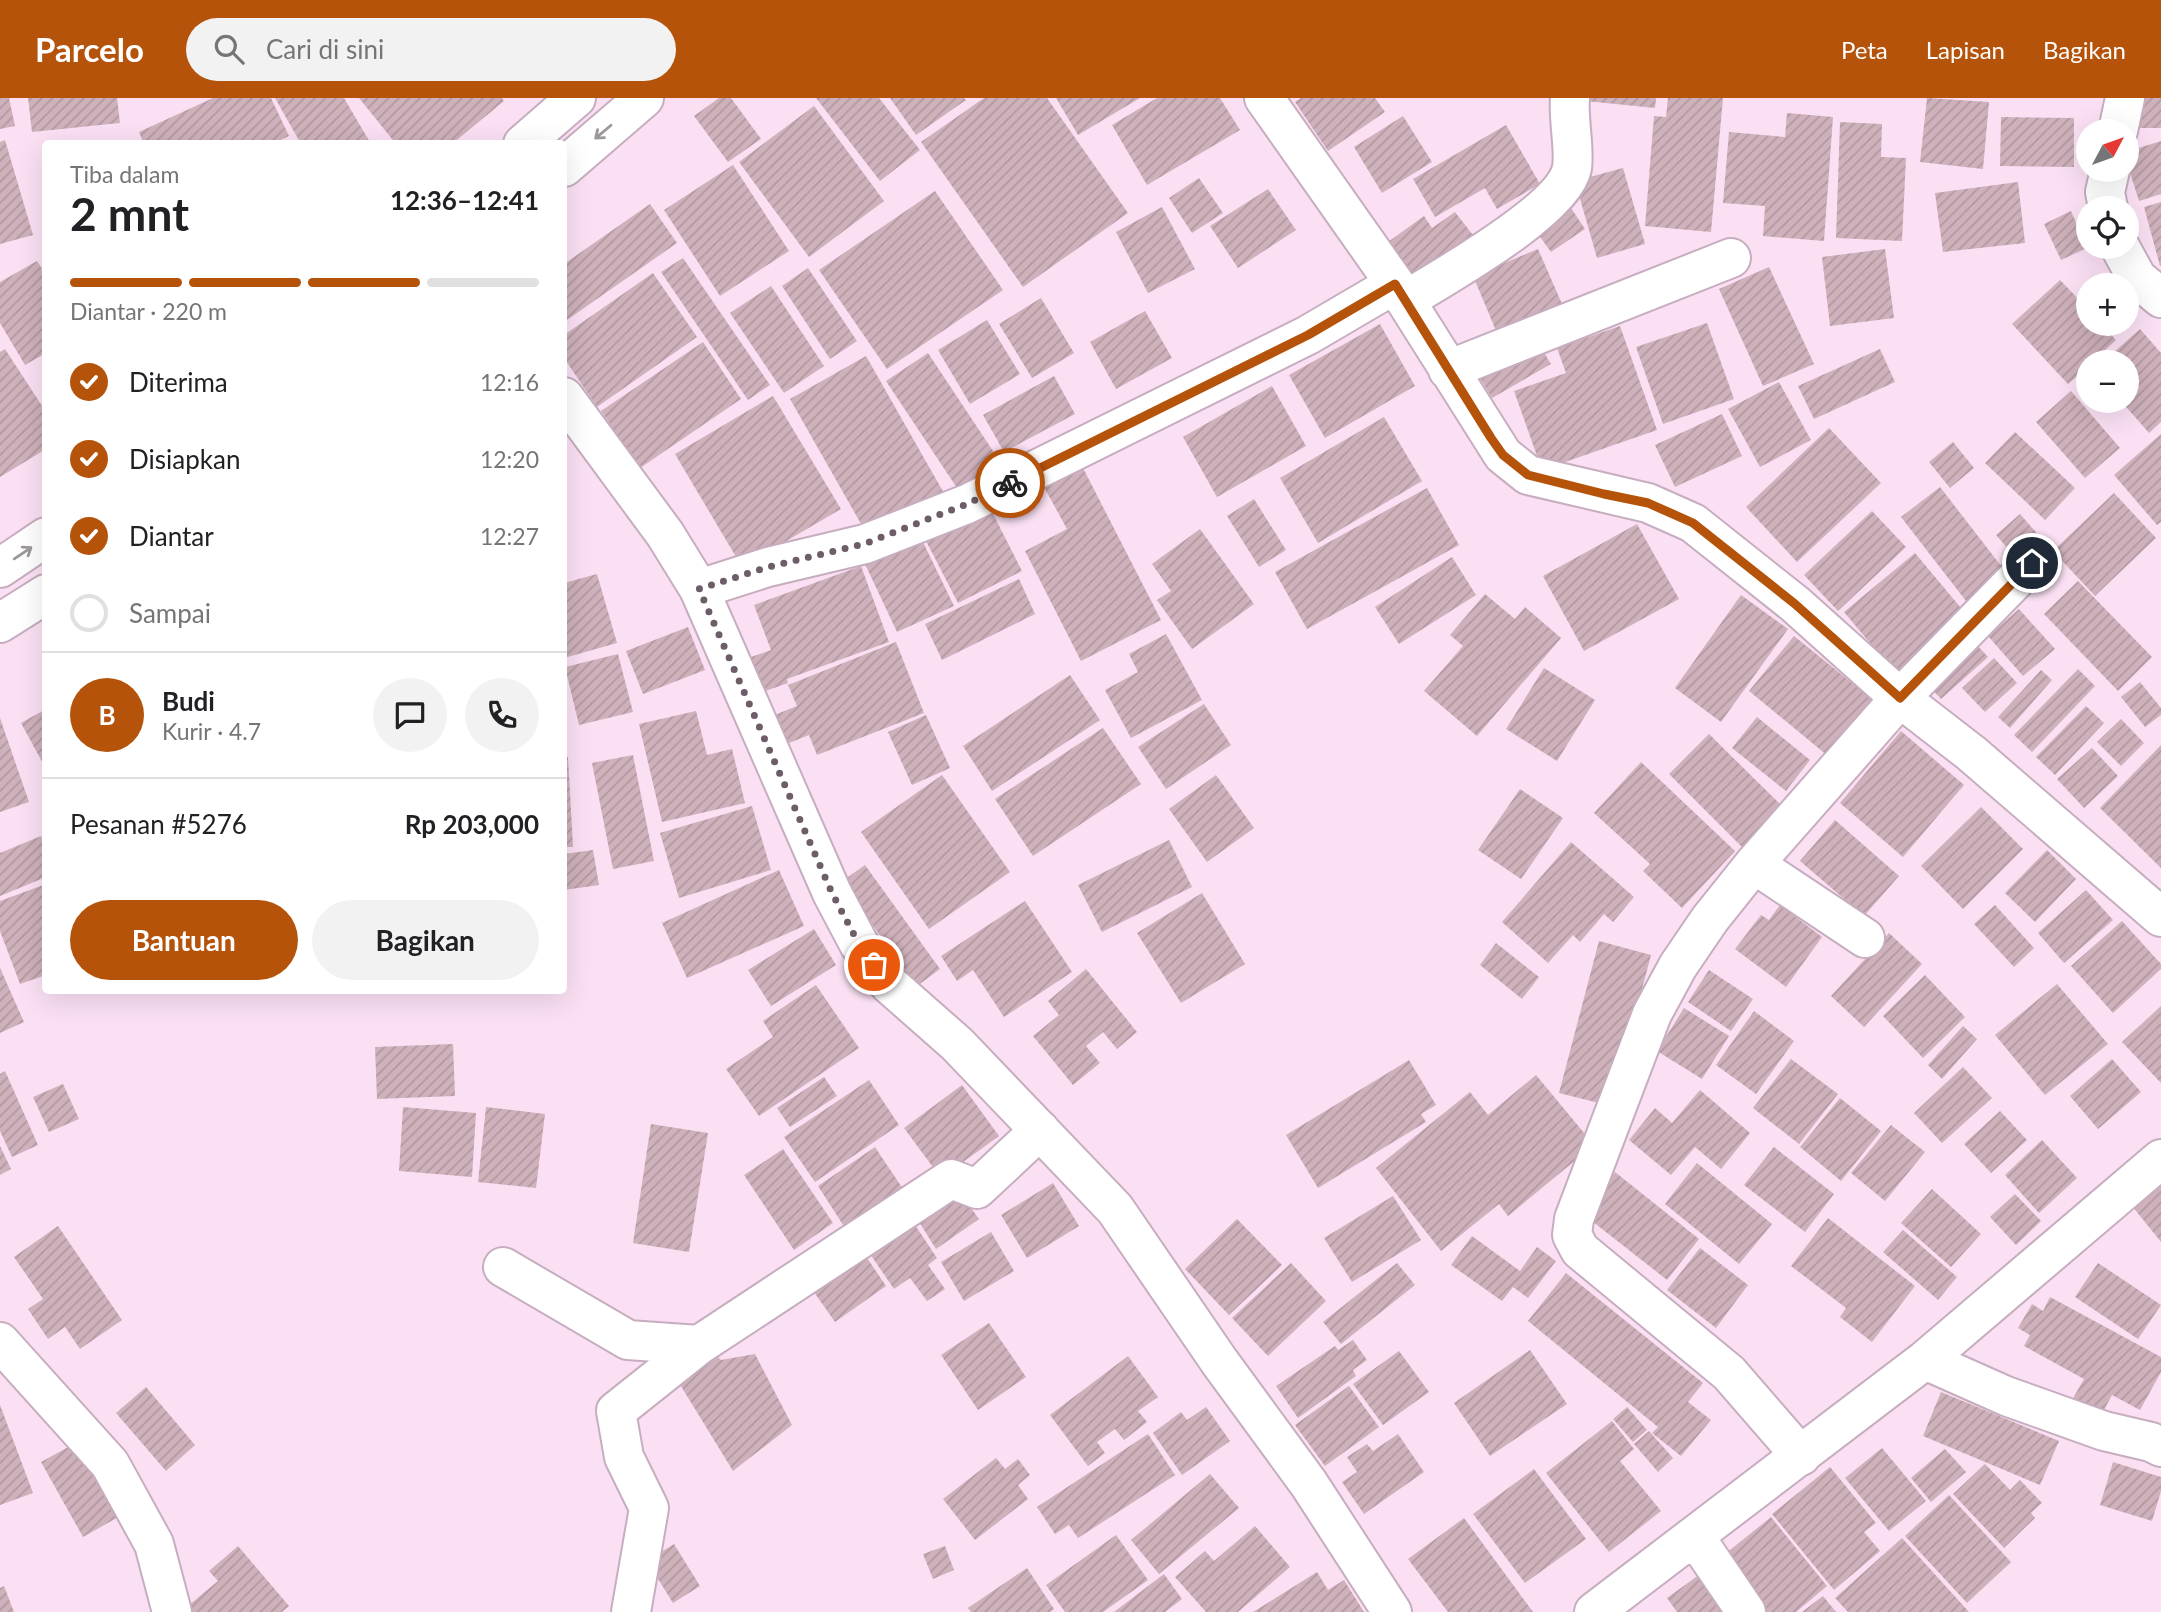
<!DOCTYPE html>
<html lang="id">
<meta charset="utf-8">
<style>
:root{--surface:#fff;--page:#f2f2f2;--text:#202124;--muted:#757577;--line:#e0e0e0;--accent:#b45309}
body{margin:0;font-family:Lato,sans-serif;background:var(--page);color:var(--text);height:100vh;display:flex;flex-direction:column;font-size:26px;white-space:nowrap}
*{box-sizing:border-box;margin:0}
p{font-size:23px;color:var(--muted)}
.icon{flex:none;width:38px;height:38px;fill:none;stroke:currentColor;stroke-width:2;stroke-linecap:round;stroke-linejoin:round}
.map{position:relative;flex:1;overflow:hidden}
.sheet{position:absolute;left:42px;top:42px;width:525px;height:854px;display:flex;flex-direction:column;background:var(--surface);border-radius:7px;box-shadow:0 7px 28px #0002}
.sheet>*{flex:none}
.needle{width:46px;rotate:49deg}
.buttons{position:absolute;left:2076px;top:21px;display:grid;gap:14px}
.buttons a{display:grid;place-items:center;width:63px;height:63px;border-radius:50%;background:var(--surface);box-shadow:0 7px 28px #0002;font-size:35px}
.pin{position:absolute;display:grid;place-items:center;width:60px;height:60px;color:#fff;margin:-30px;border:4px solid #fff;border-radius:50%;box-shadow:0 2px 7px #0007}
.courier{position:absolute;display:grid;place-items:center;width:70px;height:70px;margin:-35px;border:5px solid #b45309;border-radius:50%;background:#fff;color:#222;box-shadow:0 2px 9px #0007}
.head em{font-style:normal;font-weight:700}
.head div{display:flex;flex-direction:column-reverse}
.head{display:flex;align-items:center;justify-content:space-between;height:119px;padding:0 28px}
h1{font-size:46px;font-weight:700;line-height:52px}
.bar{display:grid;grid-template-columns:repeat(4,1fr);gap:10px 7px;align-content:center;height:84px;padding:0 28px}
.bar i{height:9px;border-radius:5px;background:var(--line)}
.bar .current{background:var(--accent)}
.bar p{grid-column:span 4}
.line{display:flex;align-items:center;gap:18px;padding:0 28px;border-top:2px solid var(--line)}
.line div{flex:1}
.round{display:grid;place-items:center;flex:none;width:74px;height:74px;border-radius:37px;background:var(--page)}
ol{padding:0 28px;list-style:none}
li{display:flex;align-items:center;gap:21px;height:77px}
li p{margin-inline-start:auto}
li .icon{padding:7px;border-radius:50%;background:var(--accent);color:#fff;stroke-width:4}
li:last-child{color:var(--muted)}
li i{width:38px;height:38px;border:4px solid var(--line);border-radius:50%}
.cta{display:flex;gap:14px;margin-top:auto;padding:14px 28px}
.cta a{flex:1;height:80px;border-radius:42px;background:var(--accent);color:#fff;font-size:28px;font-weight:700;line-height:80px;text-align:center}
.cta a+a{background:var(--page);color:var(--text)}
header{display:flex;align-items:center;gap:42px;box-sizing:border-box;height:98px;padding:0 35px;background:var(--accent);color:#fff}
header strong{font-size:33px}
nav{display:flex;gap:38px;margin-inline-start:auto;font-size:24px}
.search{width:490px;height:63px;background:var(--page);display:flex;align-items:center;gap:18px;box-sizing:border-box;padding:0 24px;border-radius:38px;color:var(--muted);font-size:26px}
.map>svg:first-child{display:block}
</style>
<header>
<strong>Parcelo</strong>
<div class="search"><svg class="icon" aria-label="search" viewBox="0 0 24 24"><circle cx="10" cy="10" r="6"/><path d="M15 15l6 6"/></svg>Cari di sini</div>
<nav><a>Peta</a><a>Lapisan</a><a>Bagikan</a></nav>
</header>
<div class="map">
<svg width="2161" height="1514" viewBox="0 0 2161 1514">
<defs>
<pattern id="building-hatch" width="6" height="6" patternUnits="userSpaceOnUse" patternTransform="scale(1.75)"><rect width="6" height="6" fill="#cfb1bb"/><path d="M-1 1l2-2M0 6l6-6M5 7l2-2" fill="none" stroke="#b198a0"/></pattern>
</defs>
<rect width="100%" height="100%" fill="#fbe0f4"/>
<!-- building -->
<path fill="url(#building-hatch)" d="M0,0h9l6,28 -15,3z
M28,0h89l3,25 -88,9z
M213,0h58l18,38 -17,8h-128l-5,-12z
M275,0h69l27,46h-70z
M359,0h143l2,3 -52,43h-56z
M719,0h12l30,41 -33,23 -34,-46z
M816,0h63l41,52 -40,31z
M890,0h74l2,2 -50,35z
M984,0h63l81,115 -105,74 -102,-145z
M1056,0h84l-62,37z
M1157,0h63l20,32 -93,55 -35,-60z
M1301,0h74l10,14 -57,39 -33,-49z
M1577,0h79l-1,10 -79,-8z
M1668,0h55l-12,134 -66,-6 9,-110 12,1z
M1927,0l62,4 -6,67 -63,-7z
M2136,0h25v30h-25z
M814,8l70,95 -75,56 -70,-95z
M1787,15l46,4 -9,124 -61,-5 2,-30 -42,-3 6,-71 56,5z
M1403,18l29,46 -50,31 -28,-46z
M2001,19l73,1v49l-74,-1z
M1840,24l42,2 -1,33 25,1 -4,83 -66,-3z
M1506,27l34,59 -43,25 -12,-21 -50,29 -22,-38z
M5,42l28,95 -33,9v-102z
M2161,43v53l-22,7 -13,-41v-8z
M733,67l56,86 -69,45 -56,-86z
M1623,70l22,76 -48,14 -22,-77z
M1199,80l24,35 -31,20 -23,-35z
M2018,84l7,61 -82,9 -8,-59z
M1268,91l28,41 -58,38 -28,-42z
M935,93l68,99 -116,79 -68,-99z
M1567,104l18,27 -34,23 -18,-25z
M2161,104v64h-1l-16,-59z
M650,106l27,39 -113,79v-58z
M1162,109l33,62 -47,24 -32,-61z
M2071,113l16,37 -26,12 -17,-36z
M1455,114l21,27 -59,43 -29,-40 36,-26 8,12z
M1538,151l28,64 -66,27 -27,-64z
M1885,151l9,69 -64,8 -8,-69z
M683,160l87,127 -22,15 -87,-128z
M37,163l9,14v78l-21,12 -25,-42v-41z
M1769,169l45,97 -51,22 -44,-97z
M808,170l49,73 -27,18 -48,-73z
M653,175l44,64 -100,70 -33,-49v-23z
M2060,182l28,29v15h13l15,16 -24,22h-4v5l-20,17 -56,-60z
M771,188l53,80 -40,27 -54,-80z
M1041,200l33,55 -42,25 -33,-54z
M1145,213l27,47 -56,31 -26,-47z
M987,222l33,54 -50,30 -32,-54z
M1707,225l27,76 -71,25 -27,-77z
M1380,226l35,62 -90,52 -36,-63z
M1620,228l37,104 -115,40 -28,-79 52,-18 -9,-25z
M2140,231l21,24v69l-12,11 -28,-32h5v-39h-23z
M1535,240l16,26 -59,34 -16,-26z
M703,244l38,57 -101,69 -39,-57z
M5,251l41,63v37l-46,28v-125z
M1880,251l15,33 -81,37 -16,-33z
M928,255l75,113 -42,28 -75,-113z
M866,258l79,139 -76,43 -79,-139z
M1054,278l21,38 -71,38 -21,-37z
M1779,284l32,58 -51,27 -32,-58z
M1272,288l34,60 -89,51 -34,-60z
M2071,293l49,57 -35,30 -49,-56z
M773,298l68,113 -99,58 -67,-113z
M1722,316l20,42 -67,31 -20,-42z
M1384,319l38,64 -104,62 -38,-65z
M1829,330l52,55 -84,79 -51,-55z
M2015,334l60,56 -30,32 -60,-57z
M2161,336v88l-4,3 -43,-50z
M1953,344l21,26 -24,20 -21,-26z
M1083,370l78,152 -80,41 -56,-110 42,-22 -23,-42z
M1940,389l65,84 -39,30 -65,-84z
M1427,390l32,57 -152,84 -32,-57z
M2114,395l42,45 -61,58 -42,-45z
M1254,401l32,51 -27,17 -32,-51z
M988,406l34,67 -64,32 -34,-66z
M1872,413l34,36 -68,64 -34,-36z
M2020,416l21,24 -24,21 -21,-24z
M1637,426l42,75 -95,52 -41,-75z
M1200,431l54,75 -62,45 -35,-49 14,-9 -19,-27z
M921,440l33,68 -57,26 -32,-68z
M1915,455l51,61 -70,60 -52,-62z
M1452,459l24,38 -77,49 -24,-37z
M861,468l28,76 -102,37 1,4 -28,10 -12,-35 23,-8 -17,-45z
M597,476l20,69 -53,15v-75z
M1019,481l16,35 -93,46 -17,-36z
M2078,483l74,76 -34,34 -74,-77z
M1485,496l30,25 10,-12 36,31 -84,98 -53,-45 39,-45 -13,-11z
M1741,497l47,34 -67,93 -46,-34z
M2019,511l36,40 -32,27 -35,-40z
M688,529l17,43 -62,24 -17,-43z
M1166,536l36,66 -71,38 -26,-48 33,-18 -9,-18z
M1794,538l79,64 -45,56 -79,-65z
M896,544l28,71 -107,42 -8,-20 -30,12 -12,-29 30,-12 -9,-21z
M1976,546l12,13 -47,42 -12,-13z
M618,556l15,58 -54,13 -14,-58z
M1994,560l23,25 -32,29 -23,-24z
M1544,570l51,32 -38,61 -51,-32z
M2078,571l17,17 -63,66 -18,-17z
M2041,572l11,10 -42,48 -12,-11z
M1070,577l30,45 -108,71 -29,-45z
M2140,584l21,26v7l-16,12 -24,-30z
M1204,606l27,41 -65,44 -28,-42z
M2086,608l18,17 -49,52 -19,-18z
M46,611v60l-25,-46z
M696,613l11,44 25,-6 13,54 -83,19 -23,-98z
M926,617l24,53 -38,17 -24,-53z
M1757,619l53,43 -24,31 -54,-43z
M0,620l29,84 -29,10z
M2121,621l23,24 -23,23 -24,-24z
M1103,630l38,56 -108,72 -38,-57z
M1901,633l63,54 -61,72 -63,-54z
M1709,636l77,76 -40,41 -77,-77z
M2161,647v123l-61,-60z
M2092,650l26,28 -34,32 -27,-29z
M633,657l21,106 -41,8 -21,-106z
M564,659h4l5,90h-9z
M1641,664l94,89 -53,57 -39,-37 7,-7 -56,-51z
M942,677l68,97 -81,57 -68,-97z
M1216,677l38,53 -47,34 -38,-53z
M1520,691l43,29 -42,61 -43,-29z
M752,708l19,64 -92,28 -19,-65z
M1981,709l42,42 -60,60 -42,-43z
M1835,722l64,56 -35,40 -64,-55z
M41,738l5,11v30l-46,19v-43z
M1169,742l23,47 -90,45 -24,-47z
M1571,744l63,55 -21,25 -9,-8 -24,28 -7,-7 -25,28 -46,-41z
M593,752l6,35 -35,5v-36z
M2047,752l29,29 -41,43 -30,-29z
M865,767l75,104 -23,17 -76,-104z
M779,772l25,56 -117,52 -25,-55z
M46,786v91l-26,9 -20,-53v-30z
M2086,792l27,30 -49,43 -26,-30z
M1202,795l43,71 -64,39 -44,-70z
M1025,803l47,71 -68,45 -31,-47 -16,11 -16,-25z
M1780,807l42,32 -36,50 -51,-38 26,-34 8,5z
M1995,807l39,43 -20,19 -40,-43z
M2122,823l39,43v5l-48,44 -42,-47z
M814,831l22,36 -65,41 -23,-36z
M1889,835l33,31 -58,63 -33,-31z
M1599,843l52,14 -40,151 -52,-13z
M1496,845l43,34 -17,22 -42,-34z
M0,870l24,54 -24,11z
M1086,871l51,63 -20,17 -14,-17 -17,14 14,17 -27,22 -40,-49 26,-21 -11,-14z
M1709,872l44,29 -22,32 -43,-29z
M1925,877l40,42 -42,41 -40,-42z
M2057,886l51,60 -63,51 -50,-60z
M816,887l43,63 -100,68 -33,-47 47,-32 -10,-16z
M2161,908v77l-39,-41z
M1684,910l45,28 -27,43 -45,-28z
M1754,913l40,30 -38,53 -40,-29z
M1963,928l14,13 -35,40 -14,-14z
M453,946l2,52 -78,3 -2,-52z
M1791,961l47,35 -39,50 -46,-36z
M2112,961l29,33 -43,37 -28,-33z
M1409,962l27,45 -15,9 5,8 -108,66 -32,-53z
M1963,969l29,31 -50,45 -28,-30z
M5,973l33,74 -26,12 -12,-26v-57z
M1536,977l58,70 -86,71 -9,-12 -58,47 -65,-83 94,-76 18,23z
M824,979l13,19 -47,31 -13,-19z
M869,982l30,45 -84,57 -31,-45z
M63,986l16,35 -30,13 -16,-35z
M962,987l37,51 -58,42 -37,-50z
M1700,992l50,43 -29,36 -26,-22 -24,28 -42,-35 26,-32 17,15z
M1840,1000l41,33 -40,50 -41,-34z
M403,1009l73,6 -4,64 -73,-6z
M486,1009l59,7 -9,74 -58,-6z
M2000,1013l27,29 -36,33 -27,-29z
M651,1026l57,9 -19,119 -56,-9z
M1891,1027l34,27 -40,49 -34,-28z
M2042,1042l35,38 -38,35 -34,-38z
M0,1048l11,23 -11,6z
M875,1049l30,45 -58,39 -29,-45z
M1774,1049l60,47 -29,38 -61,-47z
M783,1051l50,74 -39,27 -50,-75z
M1697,1065l75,61 -33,40 -74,-60z
M1615,1074l84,67 -32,41 -84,-66z
M2155,1080l6,7v57l-33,-41z
M1053,1085l26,43 -52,32 -26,-43z
M956,1089l23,32 -43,30 -20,-32z
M1932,1091l49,45 -30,33 -50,-44z
M2015,1096l26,27 -25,24 -26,-28z
M1393,1098l28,44 -69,42 -28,-44z
M909,1118l28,42 -9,7 17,24 -18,12 -17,-23 -16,11 -26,-38z
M1828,1120l87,68 -43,56 -32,-25 6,-9 -55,-42z
M1237,1121l45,46 -53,50 -44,-46z
M58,1128l64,94 -42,29 -15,-22 -17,12 -20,-30 15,-10 -29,-42z
M1903,1132l54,47 -19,23 -55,-48z
M991,1134l23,39 -50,30 -23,-39z
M1472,1138l48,35 17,-24 19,14 -28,37 -15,-11 -11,14 -51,-36z
M1700,1150l48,37 -32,43 -49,-38z
M861,1151l25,37 -51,36 -26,-37z
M1291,1165l35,38 -58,55 -36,-38z
M1397,1165l18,22 -74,59 -18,-22z
M2098,1165l63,42 -23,34 -63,-42z
M1566,1175l137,110 -15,19 23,18 -30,36 -29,-23 6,-6 -130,-106z
M2050,1199l111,60v15l-21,38 -28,-15 -15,28 -29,-16 16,-28 -60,-33 6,-11 -12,-7 14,-24 11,7z
M989,1225l37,54 -48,33 -37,-55z
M1353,1242l14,20 -14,10 3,6 -58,42 -22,-32 59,-40 3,4z
M711,1252l10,10 34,-6 37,71 -59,46 -57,-93z
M1530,1252l37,54 -77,52 -36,-53z
M1399,1253l30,41 -46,33 -30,-41z
M1128,1258l30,41 -20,14 9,11 -23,18 -9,-11 -18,13 8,11 -17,13 -38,-51z
M1349,1288l30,41 -54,39 -30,-41z
M146,1289l49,58 -29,26 -50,-58z
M1941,1294l118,49 -19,44 -117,-49z
M0,1307l33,88 -33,12z
M1206,1309l24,34 -48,34 -29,-42 28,-21 6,8z
M1627,1309l20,23 -14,12 -20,-23z
M1612,1323l22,28 -14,12 41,50 -52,41 -63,-79z
M1649,1333l24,27 -15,14 -24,-28z
M1148,1336l27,41 -97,63 -9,-13 -14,9 -18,-27z
M1398,1336l26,38 -60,42 -22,-32 15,-10 -10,-15 20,-13 6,7z
M81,1342l41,75 -39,22 -42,-75z
M1882,1350l44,53 -37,30 -44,-53z
M1945,1351l21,23 -35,30 -20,-24z
M996,1360l9,11 13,-10 12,16 -12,10 10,14 -53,41 -32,-41z
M2113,1364l48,15v14l-9,30 -52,-16z
M1985,1366l25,26 10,-10 22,23 -11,10 4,5 -31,30 -51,-54z
M1830,1369l46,56 -12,9 16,19 -46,39 -62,-76z
M1534,1371l52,70 -61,44 -52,-69z
M1210,1376l29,34 -80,66 -28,-34z
M1949,1397l62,67 -44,41 -62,-67z
M1771,1419l56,69 -31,26h-41l-41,-49z
M1464,1420l69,94h-85l-40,-53z
M1255,1428l35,41 -52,45h-32l-31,-35 30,-26 9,10z
M1116,1437l32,45 -45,32h-38l-19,-27z
M1902,1440l67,74h-121l-13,-14z
M674,1446l26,42 -27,17 -26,-42z
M238,1448l51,60 -7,6h-98l-1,-2 35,-29 -9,-10z
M945,1448l9,24 -21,9 -10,-25z
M1710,1469l32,45h-65l-10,-14z
M1027,1470l27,41 -4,3h-79l-3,-4z
M1317,1474l11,18 16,-10 20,32h-111z
M1164,1476l18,25 -17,13h-51z
M4,1488l10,26h-14v-24z
M1823,1498l13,16h-34z"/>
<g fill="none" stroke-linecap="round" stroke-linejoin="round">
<!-- street casing -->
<g stroke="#c6adbf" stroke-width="42">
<path id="street" d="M1264,0l131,186 108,171 25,20 120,28 45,20 102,81 105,94 71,55 190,164
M2118,33l7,-33
M2108,110l-3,-16 5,-22
M2120,149l17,31 24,20
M1406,202c37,-23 158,-90 166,-132 3,-19 -4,-49 -2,-70
M1448,272l283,-112
M564,299l101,137 34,55 133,304 27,51 31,41 67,59 158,165 104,152 90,123 83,128
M699,491l69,-22 97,-23 102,-40 341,-169 87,-51
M1754,766l111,74
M503,1169l125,73 71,5 252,-166 26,10 63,-59
M0,1244l110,122 44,80 18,68
M1925,1262l81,36 98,35 47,11 10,5
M1801,1358l-72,-83 -149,-123 -8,-15 2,-16 78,-205 26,-48 32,-47 44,-55 146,-166 132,-135
M1695,1439l51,75
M631,1514l18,-104 -25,-51 -8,-46 83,-66
M1594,1514l331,-252 236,-201"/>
</g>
<!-- highway casing -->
<g stroke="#c6adbf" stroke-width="42">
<path id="highway" d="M523,46l53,-46
M564,69l80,-69
M0,470l46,-31
M0,525l46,-29"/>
</g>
<!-- street -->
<use href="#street" stroke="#fff" stroke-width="38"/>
<!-- highway -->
<use href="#highway" stroke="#fff" stroke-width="38"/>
</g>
<!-- one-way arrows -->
<defs><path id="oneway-shaft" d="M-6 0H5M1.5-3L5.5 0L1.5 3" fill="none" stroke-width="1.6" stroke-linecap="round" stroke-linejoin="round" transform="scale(1.75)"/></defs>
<g stroke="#9b979a">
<use href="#oneway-shaft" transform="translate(603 34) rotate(140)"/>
<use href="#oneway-shaft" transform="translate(23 455) rotate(-34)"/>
</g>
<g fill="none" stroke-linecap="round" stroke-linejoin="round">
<!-- done -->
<path stroke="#6d5d69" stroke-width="7" stroke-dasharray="0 12.6" d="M874,867l-15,-21 -27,-51 -133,-304 69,-22 96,-23 103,-40 43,-21"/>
<!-- route -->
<path stroke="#b45309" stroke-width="9" d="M1010,385l298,-148 87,-51 96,154 12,17 25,20 76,19 44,9 45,20 102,81 105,94 132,-135"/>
</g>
</svg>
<div class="buttons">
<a><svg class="needle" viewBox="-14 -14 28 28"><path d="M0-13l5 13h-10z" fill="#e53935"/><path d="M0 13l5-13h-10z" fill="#757577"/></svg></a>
<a><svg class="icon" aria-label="locate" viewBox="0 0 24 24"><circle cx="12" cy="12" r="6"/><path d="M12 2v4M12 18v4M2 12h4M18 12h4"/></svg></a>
<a>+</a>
<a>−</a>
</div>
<div class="pin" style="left:874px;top:867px;background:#ea580c"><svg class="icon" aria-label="bag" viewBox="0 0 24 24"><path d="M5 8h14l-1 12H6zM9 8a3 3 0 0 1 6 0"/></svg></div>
<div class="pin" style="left:2032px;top:465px;background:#1f2937"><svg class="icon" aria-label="home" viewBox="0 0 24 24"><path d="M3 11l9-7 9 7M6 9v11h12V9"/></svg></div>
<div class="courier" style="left:1010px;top:385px"><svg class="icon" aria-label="bike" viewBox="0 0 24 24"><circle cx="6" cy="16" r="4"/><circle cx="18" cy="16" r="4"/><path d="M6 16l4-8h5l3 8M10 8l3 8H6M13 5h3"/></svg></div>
<section class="sheet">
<div class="head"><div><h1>2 mnt</h1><p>Tiba dalam</p></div><em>12:36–12:41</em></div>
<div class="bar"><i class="current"></i><i class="current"></i><i class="current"></i><i></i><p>Diantar · 220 m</p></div>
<ol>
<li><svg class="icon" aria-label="check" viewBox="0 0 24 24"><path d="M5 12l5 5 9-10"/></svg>Diterima<p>12:16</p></li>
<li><svg class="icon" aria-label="check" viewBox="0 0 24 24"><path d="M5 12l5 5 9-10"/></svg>Disiapkan<p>12:20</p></li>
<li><svg class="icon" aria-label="check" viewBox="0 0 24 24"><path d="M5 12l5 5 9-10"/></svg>Diantar<p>12:27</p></li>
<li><i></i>Sampai</li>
</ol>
<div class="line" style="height:126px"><b class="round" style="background:var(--accent);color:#fff">B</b><div><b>Budi</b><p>Kurir · 4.7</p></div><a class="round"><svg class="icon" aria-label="chat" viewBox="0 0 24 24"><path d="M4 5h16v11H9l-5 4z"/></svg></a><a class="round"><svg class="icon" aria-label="phone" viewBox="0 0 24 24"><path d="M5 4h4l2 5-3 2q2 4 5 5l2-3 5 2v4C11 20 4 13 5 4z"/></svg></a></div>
<div class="line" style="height:91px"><div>Pesanan #5276</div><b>Rp 203,000</b></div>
<div class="cta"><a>Bantuan</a><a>Bagikan</a></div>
</section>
</div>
